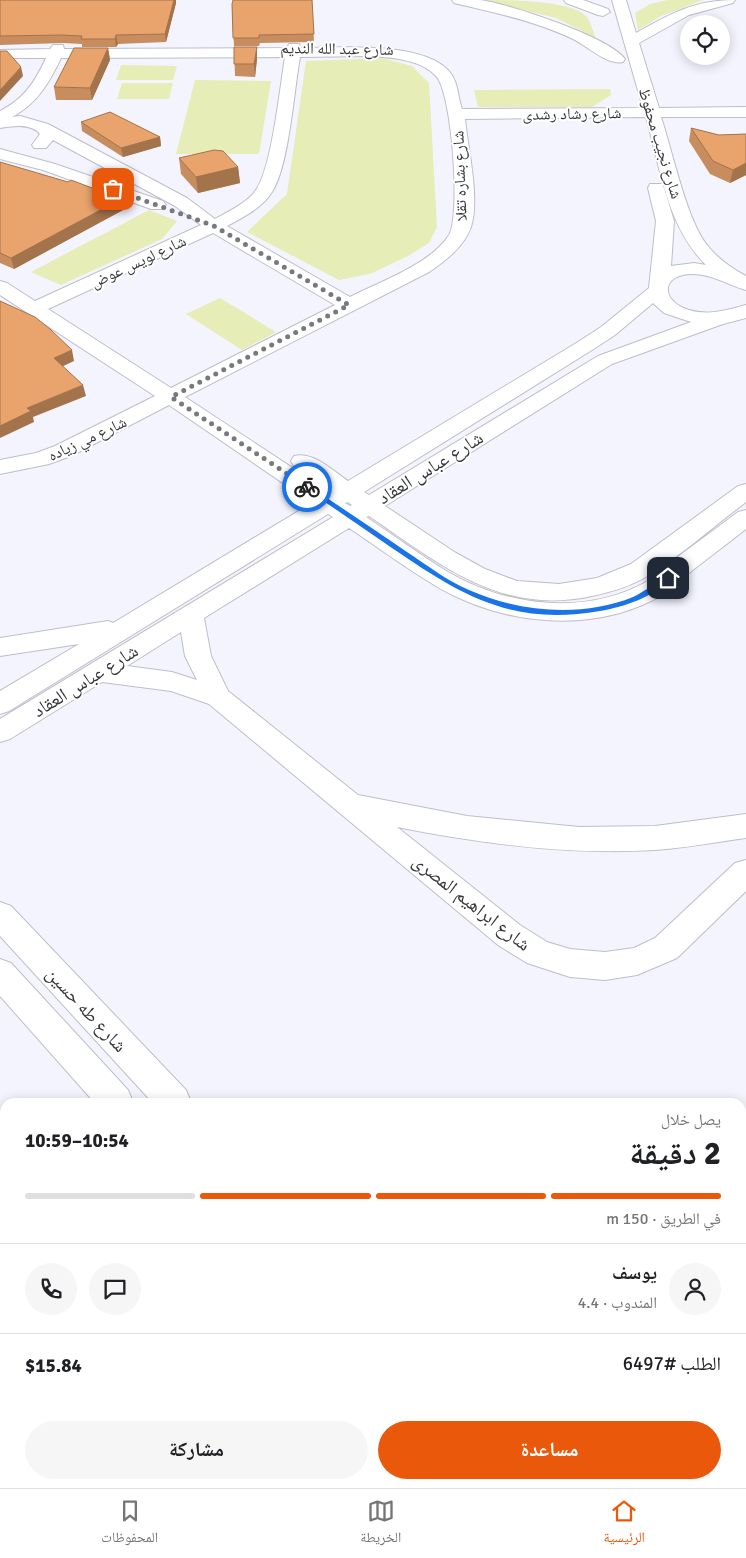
<!DOCTYPE html>
<html lang="ar">
<meta charset="utf-8">
<style>
:root{--surface:#fff;--page:#f6f6f6;--text:#202124;--muted:#757577;--line:#e0e0e0;--accent:#ea580c}
body{margin:0;font-family:Signika,"Noto Naskh Arabic",sans-serif;background:var(--page);color:var(--text);direction:rtl;height:100vh;display:flex;flex-direction:column;font-size:19px;white-space:nowrap}
*{box-sizing:border-box;margin:0}
p{font-size:16px;color:var(--muted)}
.icon{flex:none;width:28px;height:28px;fill:none;stroke:currentColor;stroke-width:2;stroke-linecap:round;stroke-linejoin:round}
.map{position:relative;flex:1;overflow:hidden;direction:ltr}
.details{position:absolute;left:0px;top:1098px;width:746px;height:391px;display:flex;flex-direction:column;background:var(--surface);border-radius:15px 15px 0 0;box-shadow:0 2px 12px #0003;direction:rtl}
.details>*{flex:none}
.controls{position:absolute;left:680px;top:15px;display:grid;gap:10px}
.controls a{display:grid;place-items:center;width:50px;height:50px;border-radius:50%;background:var(--surface);box-shadow:0 2px 12px #0003;font-size:25px}
.pin{position:absolute;display:grid;place-items:center;width:42px;height:42px;color:#fff;margin:-21px;border-radius:10px;box-shadow:0 2px 8px #0006}
.courier{position:absolute;display:grid;place-items:center;width:50px;height:50px;margin:-25px;border:4px solid #1a73e8;border-radius:50%;background:#fff;color:#222;box-shadow:0 1px 6px #0007}
.summary em{font-style:normal;font-weight:700}
.summary div{display:flex;flex-direction:column-reverse}
.summary{display:flex;align-items:center;justify-content:space-between;height:85px;padding:0 25px}
h1{font-size:32px;font-weight:700;line-height:38px}
.bar{display:grid;grid-template-columns:repeat(4,1fr);gap:8px 5px;align-content:center;height:60px;padding:0 25px}
.bar i{height:6px;border-radius:4px;background:var(--line)}
.bar .active{background:var(--accent)}
.bar p{grid-column:span 4}
.line{display:flex;align-items:center;gap:12px;padding:0 25px;border-top:1px solid var(--line)}
.line div{flex:1}
.round{display:grid;place-items:center;flex:none;width:52px;height:52px;border-radius:26px;background:var(--page)}
.button{display:flex;gap:10px;margin-top:auto;padding:10px 25px}
.button a{flex:1;height:58px;border-radius:30px;background:var(--accent);color:#fff;font-size:20px;font-weight:700;line-height:58px;text-align:center}
.button a+a{background:var(--page);color:var(--text)}
.tabs{display:flex;justify-content:space-around;align-items:center;height:70px;border-top:1px solid var(--line);background:var(--surface);font-size:14px;color:var(--muted)}
.tabs a{display:grid;justify-items:center;gap:2px}
.tabs .active{color:var(--accent)}
.map>svg:first-child{display:block}
</style>
<div class="map">
<svg width="746" height="1488" viewBox="0 0 746 1488">
<rect width="100%" height="100%" fill="#f3f4fe"/>
<!-- green -->
<path fill="#e6edb6" d="M483,0c24,0 90,0 104,17 4,6 6,15 9,21l-40,-20z
M668,0h35l-42,16 -23,14 -3,-17 15,-9z
M382,58l30,8 17,17 8,144 -8,16 -21,13 -38,18 -31,6 -92,-48 40,-38 19,-133z
M121,65l56,1 -4,14h-57z
M195,80l76,1 -12,73h-83z
M122,83h51l-4,16h-52z
M610,89l1,6 -19,12h-114l-4,-17z
M149,210l28,11 -15,18 -101,46 -30,-13z
M220,298l56,34 -34,18 -56,-36z"/>
<g fill="none" stroke-linecap="round" stroke-linejoin="round">
<!-- minor casing -->
<g stroke="#bdbeca" stroke-width="2">
<path id="minor" d="M452,0c9,0 19,0 27,0 28,3 131,37 146,59l-2,3c-14,4 -35,-15 -48,-22 -39,-19 -79,-27 -121,-37z
M564,0h19l25,9 2,3 -7,4 -5,-1 -32,-12z
M612,0h14l10,33c34,-19 58,-33 99,-33l-2,3 -44,12 -50,28 20,65 87,-1v10h-85c11,33 26,104 46,128 11,14 24,23 39,31v14c-19,-5 -31,-15 -52,-16 -33,-1 -35,27 -5,36 20,6 38,0 57,-5v13l-23,6 -111,40 -227,142 71,47 29,16 32,12 42,3 38,-6 34,-14 107,-78 8,-2v18c-32,24 -63,52 -97,73 -17,11 -38,17 -57,21 -92,20 -152,-32 -223,-80l-3,1c27,18 54,38 82,55 60,35 138,44 200,9 9,-4 15,-13 23,-19 22,-17 45,-33 67,-50l8,-2v19c-19,15 -38,29 -57,44 -8,6 -14,15 -23,20 -71,43 -166,33 -235,-10 -28,-17 -55,-37 -82,-55l-145,90 7,38 17,35 130,104 109,21 112,11 76,-1 91,-12v24c-30,4 -60,10 -91,12 -87,5 -173,-6 -258,-23l123,98 27,17 23,7 35,3 29,-4 21,-10 80,-75 11,-3v31l-69,67 -40,17 -32,5 -35,-3 -43,-14 -29,-18 -289,-241 -38,-13 -69,-9 -92,57 -10,3v-23l333,-202 -5,-3 -319,197 -9,3v-23l79,-47 -79,12v-18l108,-17 5,2 199,-120 -143,-98 -98,51 -22,8 -49,10v-14l36,-7 19,-7 100,-50 -155,-101v-14l7,2 28,18 166,-76 -26,-19 -122,-66 -7,8h-12l-2,-3 8,-11c-9,-11 -27,-8 -40,-6v-17c24,-12 35,-29 46,-53h-46v-8l50,-1 3,-4h10l1,4 223,-1 2,-4h10l2,4c37,0 119,-7 147,22 11,12 9,25 14,39l181,-1zM372,56c21,2 48,3 64,20 16,16 25,139 13,159 -18,29 -70,47 -99,62l-123,-71c17,-9 35,-18 45,-34 17,-26 22,-102 28,-135zM285,57c-5,30 -13,110 -29,133 -9,13 -27,21 -41,29l-28,-21 -139,-74 -28,-8 -8,1c25,-13 37,-34 49,-59zM646,117c14,50 21,110 60,148l-12,-2 -23,3 3,-45 -10,-33 -2,-4h-12l-2,4 8,33 -7,67 -48,39 -23,15 -230,139c-15,-10 -35,-30 -54,-25l-3,5 3,5 38,25 -3,1 -144,-95 244,-125c16,-11 35,-25 42,-45 9,-29 -3,-77 -6,-108zM213,233l122,72 -164,83 -123,-79zM653,303l11,10 27,9 -93,34 -229,139 -5,-3 228,-142 23,-15zM348,502l4,3 -2,1 -5,-3zM181,632l4,24 12,24 -25,-8 -45,-6z
M0,149l55,15 108,37 3,4 -3,4h-12l-108,-39 -43,-11z
M0,902l11,4 175,184 5,12h-39l-152,-166z
M0,959l11,4 117,127 5,12h-39l-94,-106z
M0,1143h5v34h-5z
M741,1382l5,2v40l-5,-2z
M47,1484h42l-1,4h-42z
M376,1484h42l1,4h-42z
M472,1484h43l-2,4h-43z"/>
</g>
<!-- minor -->
<use href="#minor" fill="#fff" fill-rule="evenodd"/>
</g>
<!-- wall -->
<path fill="#c88d5e" d="M0,0h176v3l-10,39 -48,2 -2,3h-34v-3l-19,-1 -63,2z
M312,0l2,42 -54,1 -1,3h-25l-2,-42z
M234,47h23v12l-2,18 -20,-1z
M108,48l2,12 -18,40h-36l-2,-13z
M81,122l79,15 1,9 -38,11 -41,-26z
M691,128l28,7 27,-1v42v-1l-16,8 -20,-9 -21,-33z
M179,158l59,9 2,16 -42,10 -17,-19z
M0,162l123,48 -109,59 -14,-6z"/>
<!-- shaded-wall -->
<path fill="#a3734c" d="M174,0h2v3l-10,39 -1,-8z
M116,35l2,9 -2,3 -1,-8z
M257,47v12l-2,18 -1,-13z
M108,48l2,12 -18,40 -2,-12z
M21,67l2,9 -23,25v-11z
M160,137l1,9 -38,11 -2,-9z
M746,163v12l-16,8 3,-13z
M238,167l2,16 -42,10 -2,-16z
M121,199l2,11 -109,59 -3,-11z
M72,350l2,11 -17,8 -3,-11z
M83,385l3,11 -53,21 1,5 -34,16v-12l27,-18z"/>
<!-- building -->
<path fill="#e9a46d" stroke="#a3734c" d="M0,0h174l-9,34 -49,1 -1,4h-34l1,-3 -21,-1 -61,1z
M233,0h79l2,34 -55,1v3h-26l-1,-34z
M234,47h23l-3,17h-20z
M74,48h34l-18,40 -36,-1z
M0,51h7l14,16 -21,23z
M110,112l50,25 -39,11 -40,-26z
M691,128l28,7 27,-1v29l-13,7 -20,-9z
M214,150l9,1 15,16 -42,10 -17,-19z
M0,162l68,20 3,-2 50,19 -110,59 -11,-5z
M0,301l35,16 15,12 22,21 -18,8 29,27 -56,23 4,3 -31,15z"/>
<!-- route -->
<path fill="#1a73e8" d="M304,486h5c33,22 66,44 98,66 20,13 40,29 62,38 50,22 112,28 164,7 11,-5 22,-14 32,-20l6,1c-17,19 -47,29 -71,33 -88,15 -138,-15 -208,-63 -29,-20 -58,-40 -88,-60z"/>
<g fill="none" stroke-linecap="round" stroke-linejoin="round">
<!-- done -->
<path stroke="#78797f" stroke-width="5" stroke-dasharray="0 9" d="M113,189l101,37 135,79 -178,92 136,90"/>
</g>
<g text-anchor="middle" stroke-width="4" stroke-linejoin="round" paint-order="stroke">
<!-- far-street labels -->
<g font-size="16" fill="#36373b" stroke="#fff">
<text transform="translate(337 48) rotate(1)" y="6">شارع عبد الله النديم</text>
<text transform="translate(572 113) rotate(-1)" y="6">شارع رشاد رشدى</text>
<text transform="translate(661 143) rotate(73)" y="6">شارع نجيب محفوظ</text>
<text transform="translate(459 176) rotate(-92)" y="6">شارع بشاره تقلا</text>
<text transform="translate(138 261) rotate(-25)" y="6">شارع لويس عوض</text>
<text transform="translate(87 438) rotate(-25)" y="6">شارع مي زياده</text>
</g>
<!-- street labels -->
<g font-size="19" fill="#36373b" stroke="#fff">
<text transform="translate(430 467) rotate(-32)" y="7">شارع عباس العقاد</text>
<text transform="translate(85 680) rotate(-32)" y="7">شارع عباس العقاد</text>
<text transform="translate(472 902) rotate(38)" y="7">شارع ابراهيم المصرى</text>
<text transform="translate(87 1009) rotate(47)" y="7">شارع طه حسين</text>
</g>
</g>
</svg>
<div class="controls">
<a><svg class="icon" aria-label="locate" viewBox="0 0 24 24"><circle cx="12" cy="12" r="6"/><path d="M12 2v4M12 18v4M2 12h4M18 12h4"/></svg></a>
</div>
<div class="pin" style="left:113px;top:189px;background:#ea580c"><svg class="icon" aria-label="bag" viewBox="0 0 24 24"><path d="M5 8h14l-1 12H6zM9 8a3 3 0 0 1 6 0"/></svg></div>
<div class="pin" style="left:668px;top:578px;background:#1f2937"><svg class="icon" aria-label="home" viewBox="0 0 24 24"><path d="M3 11l9-7 9 7M6 9v11h12V9"/></svg></div>
<div class="courier" style="left:307px;top:487px"><svg class="icon" aria-label="bike" viewBox="0 0 24 24"><circle cx="6" cy="16" r="4"/><circle cx="18" cy="16" r="4"/><path d="M6 16l4-8h5l3 8M10 8l3 8H6M13 5h3"/></svg></div>
<section class="details">
<div class="summary"><div><h1>2 دقيقة</h1><p>يصل خلال</p></div><em>10:54–10:59</em></div>
<div class="bar"><i class="active"></i><i class="active"></i><i class="active"></i><i></i><p>في الطريق · 150 m</p></div>
<div class="line" style="height:90px"><a class="round"><svg class="icon" aria-label="person" viewBox="0 0 24 24"><circle cx="12" cy="8" r="4"/><path d="M4 21q1-7 8-7t8 7"/></svg></a><div><b>يوسف</b><p>المندوب · 4.4</p></div><a class="round"><svg class="icon" aria-label="chat" viewBox="0 0 24 24"><path d="M4 5h16v11H9l-5 4z"/></svg></a><a class="round"><svg class="icon" aria-label="phone" viewBox="0 0 24 24"><path d="M5 4h4l2 5-3 2q2 4 5 5l2-3 5 2v4C11 20 4 13 5 4z"/></svg></a></div>
<div class="line" style="height:65px"><div>الطلب #6497</div><b>$15.84</b></div>
<div class="button"><a>مساعدة</a><a>مشاركة</a></div>
</section>
</div>
<nav class="tabs">
<a class="active"><svg class="icon" aria-label="home" viewBox="0 0 24 24"><path d="M3 11l9-7 9 7M6 9v11h12V9"/></svg>الرئيسية</a>
<a><svg class="icon" aria-label="map" viewBox="0 0 24 24"><path d="M3 6l6-2 6 2 6-2v14l-6 2-6-2-6 2zM9 4v14M15 6v14"/></svg>الخريطة</a>
<a><svg class="icon" aria-label="saved" viewBox="0 0 24 24"><path d="M7 4h10v16l-5-4-5 4z"/></svg>المحفوظات</a>
</nav>
